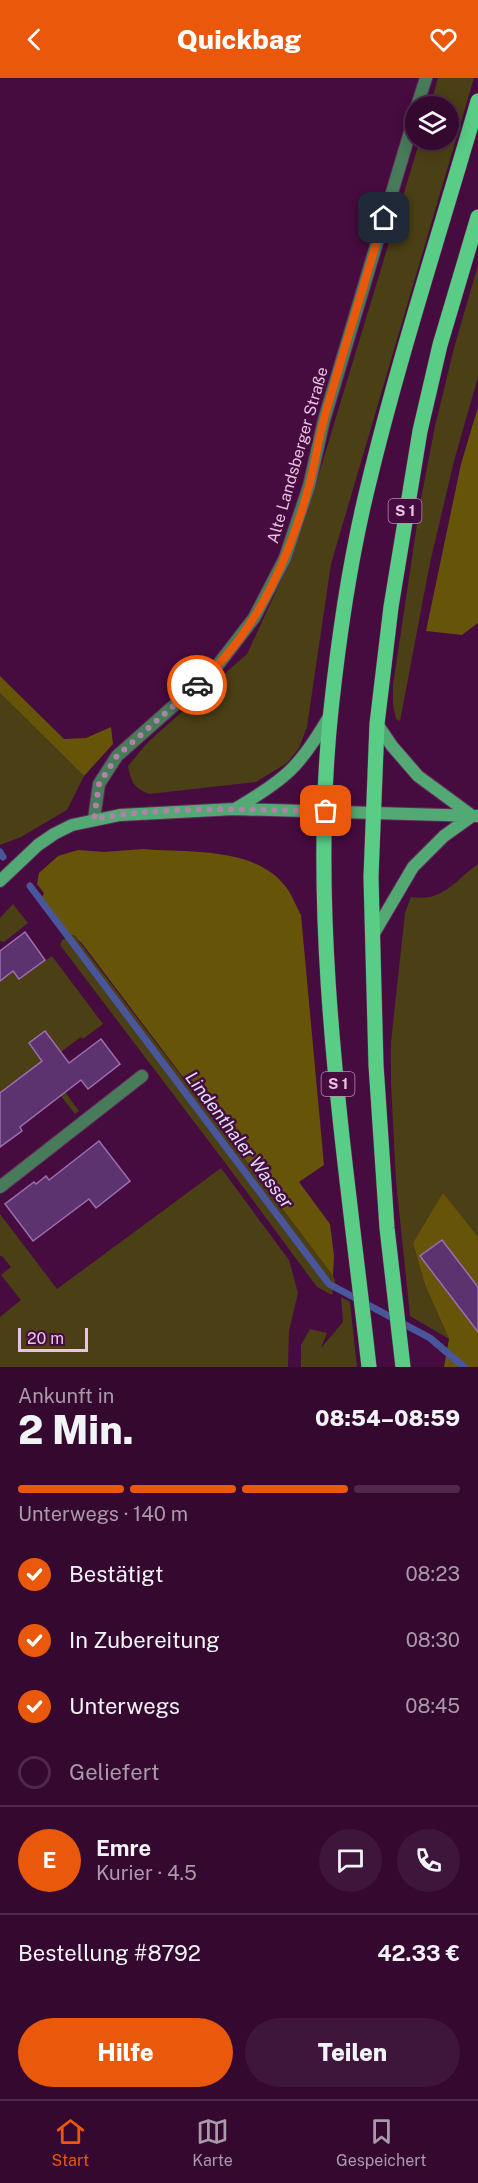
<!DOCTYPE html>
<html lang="de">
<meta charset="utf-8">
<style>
:root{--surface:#34082f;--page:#3f163b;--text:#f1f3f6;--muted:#a99aaa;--line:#4e294b;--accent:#ea580c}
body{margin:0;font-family:"Public Sans",sans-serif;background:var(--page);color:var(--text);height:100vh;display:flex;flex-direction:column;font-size:22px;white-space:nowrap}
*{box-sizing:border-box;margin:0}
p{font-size:20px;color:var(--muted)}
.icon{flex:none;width:33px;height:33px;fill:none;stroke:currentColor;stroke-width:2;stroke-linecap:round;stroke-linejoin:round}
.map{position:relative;height:1289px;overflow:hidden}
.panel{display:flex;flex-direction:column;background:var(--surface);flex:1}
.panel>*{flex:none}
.buttons{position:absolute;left:405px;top:18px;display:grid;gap:12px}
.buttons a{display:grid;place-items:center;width:54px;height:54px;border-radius:50%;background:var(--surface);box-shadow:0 3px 15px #0003,0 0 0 2px var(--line);font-size:30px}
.scale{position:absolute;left:18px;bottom:15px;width:70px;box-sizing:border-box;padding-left:6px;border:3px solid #e8c4e0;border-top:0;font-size:16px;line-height:21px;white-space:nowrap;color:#e8c4e0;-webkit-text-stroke:4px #460b3f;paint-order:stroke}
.pin{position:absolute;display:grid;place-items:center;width:51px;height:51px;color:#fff;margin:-26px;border-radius:12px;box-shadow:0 3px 9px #0006}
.courier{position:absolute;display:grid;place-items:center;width:60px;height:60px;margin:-30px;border:4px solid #ea580c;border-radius:50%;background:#fff;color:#222;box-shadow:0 2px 8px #0007}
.summary em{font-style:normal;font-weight:800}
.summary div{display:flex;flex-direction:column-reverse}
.summary{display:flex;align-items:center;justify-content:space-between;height:102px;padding:0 18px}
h1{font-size:39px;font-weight:800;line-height:45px}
.bar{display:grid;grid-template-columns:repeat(4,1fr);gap:9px 6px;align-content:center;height:72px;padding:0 18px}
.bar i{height:8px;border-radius:4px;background:var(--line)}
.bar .selected{background:var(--accent)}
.bar p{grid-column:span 4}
.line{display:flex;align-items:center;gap:15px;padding:0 18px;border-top:2px solid var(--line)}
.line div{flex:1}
.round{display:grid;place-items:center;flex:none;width:63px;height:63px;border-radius:32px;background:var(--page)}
ol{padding:0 18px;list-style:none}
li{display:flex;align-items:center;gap:18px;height:66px}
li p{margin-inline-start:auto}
li .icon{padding:6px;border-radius:50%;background:var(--accent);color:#fff;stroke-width:4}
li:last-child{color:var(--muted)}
li i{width:33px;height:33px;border:3px solid var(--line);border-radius:50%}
.primary-button{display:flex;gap:12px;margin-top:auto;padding:12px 18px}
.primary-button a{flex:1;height:69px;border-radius:36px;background:var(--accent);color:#fff;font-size:24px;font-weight:800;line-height:69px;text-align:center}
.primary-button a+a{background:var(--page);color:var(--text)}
header{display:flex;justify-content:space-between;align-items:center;height:78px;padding:0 18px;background:var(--accent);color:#fff;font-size:27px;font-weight:800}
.menu{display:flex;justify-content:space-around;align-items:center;height:84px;border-top:2px solid var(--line);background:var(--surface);font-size:16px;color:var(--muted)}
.menu a{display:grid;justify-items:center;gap:3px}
.menu .selected{color:var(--accent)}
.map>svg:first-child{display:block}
</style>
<header><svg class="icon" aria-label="back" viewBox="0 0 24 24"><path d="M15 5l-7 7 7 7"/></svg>Quickbag<svg class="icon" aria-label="heart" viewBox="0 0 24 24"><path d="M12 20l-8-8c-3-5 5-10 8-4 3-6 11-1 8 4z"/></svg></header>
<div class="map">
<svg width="478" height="1289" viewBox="0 0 478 1289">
<rect width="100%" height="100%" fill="#460b3f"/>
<!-- green -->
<path fill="#4a3f15" d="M438,0h36l-143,486 -24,163 -8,21 -12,15 -31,19 -107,12c-15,-6 -18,-12 -21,-28l20,-24 99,-88 44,-95 20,-59 109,-360h28v-34h-18z
M478,187v112l-24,84 -24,102 -30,158 -4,-2 -3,-14v-20l27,-181 15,-78 19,-78z
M0,615l84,83 -17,34 -46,27 -21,8z
M478,786v373l-65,6 12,42 24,54 -39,-23 -14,-135 -5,-97v-42l14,-129 6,-16c33,5 43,-16 67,-33z
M13,826l15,19 -24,19 -4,-1v-23z
M74,857l259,341 2,4 -3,15 -15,-8 -91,-123 -166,-219 2,-5z
M52,878l51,68 -20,15 -2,-2 -20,15 -16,-21 -16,12 50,68 -4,3 -14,-18 -5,3 -24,-30 -31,24 23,31 -4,3 -20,-12v-134l13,-10 6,8z
M221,1090l68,92 9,33 -9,38 -1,36h-288v-50l21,-17 -20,-25 10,-8 -9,-11h-2v-42l57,75z
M341,1219l9,5 7,65h-56v-22l9,-16 17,4 -6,15 22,-26z"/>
<!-- forest -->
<path fill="#665409" d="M478,329v216l-16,12 -36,-4 35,-167z
M0,598l64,63 22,-1 25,-11 2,17 -29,32 -84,-83z
M143,771c47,4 111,-3 143,38 6,8 10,19 15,28l23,250 -25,17 31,42 4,32 -1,20 -249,-330 -10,-11 -4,1 -28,-39 2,-4 -7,-9 2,-11 19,-17 20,-6 26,2z
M443,1115l35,44v130h-34l5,-28 -24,-54 -12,-42z"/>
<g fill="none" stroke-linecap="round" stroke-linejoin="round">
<!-- stream -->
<path stroke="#4a569b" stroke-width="7" d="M0,774l3,5
M30,808l299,398 101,54 34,29"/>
</g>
<!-- building -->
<path fill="#5c336f" stroke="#9b6fb0" stroke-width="1.5" d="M25,854l20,28 -26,19 -6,-8 -13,10v-30z
M45,953l24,32 32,-24 19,25 -32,25 -7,-9 -61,47 2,4 -22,16v-54l42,-32 -13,-18z
M99,1063l31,40 -34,27 -7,-9 -56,42 -28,-37 29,-22 2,2 10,-8 3,4z
M442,1162l36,47v45l-58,-76z"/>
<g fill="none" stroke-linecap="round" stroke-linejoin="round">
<!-- street casing -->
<g stroke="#632c5c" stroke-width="14">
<path id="street" d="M417,28l9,-28
M94,741l5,-35 18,-28 97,-86 40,-52 31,-60 24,-72 15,-66 92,-308
M0,1109l142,-111"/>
</g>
<!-- secondary casing -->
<g stroke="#632c5c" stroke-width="14">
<path id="secondary" d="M377,646l15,22 26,30 53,39
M235,731c51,-30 65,-42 95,-94
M0,803l38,-36 16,-11 18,-9 48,-10 114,-6 244,7
M373,857l40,-68 31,-31 28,-20"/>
</g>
<!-- primary casing -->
<g stroke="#632c5c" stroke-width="16">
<path id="primary" d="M369,1289c-24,-216 -61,-440 -38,-657 8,-75 19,-151 37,-224 31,-129 73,-257 110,-385
M403,1289l-16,-139 -11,-163 -5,-188 6,-153 14,-117 29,-176 20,-86 38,-128"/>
</g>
<!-- street -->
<use href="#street" stroke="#477b59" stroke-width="12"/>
<!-- secondary -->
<use href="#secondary" stroke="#53a973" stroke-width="12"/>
<!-- primary -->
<use href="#primary" stroke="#59cc86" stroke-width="15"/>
</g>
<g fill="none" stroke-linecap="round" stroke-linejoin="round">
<!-- done -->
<path stroke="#af83a8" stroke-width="6" stroke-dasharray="0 10.8" d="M197,607l-80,71 -18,28 -5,35c76,-14 155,-9 232,-8"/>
<!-- route -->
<path stroke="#ea580c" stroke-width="8" d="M197,607c58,-50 92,-126 112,-199 6,-22 9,-45 15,-67 19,-67 40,-134 60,-201"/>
</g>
<g text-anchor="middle" stroke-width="5" stroke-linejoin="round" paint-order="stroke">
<!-- shield labels -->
<g fill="#460b3f" stroke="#b78cb0" stroke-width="1.5">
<rect x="388.5" y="421" width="33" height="24" rx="4.5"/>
<rect x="321.5" y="994" width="33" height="24" rx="4.5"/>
</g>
<g font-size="15" font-weight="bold" fill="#e8c4e0">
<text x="405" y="438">S 1</text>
<text x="338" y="1011">S 1</text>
</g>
<!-- street labels -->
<g font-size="16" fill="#e8c4e0" stroke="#460b3f">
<text transform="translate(297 377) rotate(-74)" y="6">Alte Landsberger Straße</text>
</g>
<!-- water labels -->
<g font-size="18" font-style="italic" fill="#dbe0f4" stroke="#460b3f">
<text transform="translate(239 1062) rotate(53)" y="6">Lindenthaler Wasser</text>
</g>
</g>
</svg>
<div class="buttons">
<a><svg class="icon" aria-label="layers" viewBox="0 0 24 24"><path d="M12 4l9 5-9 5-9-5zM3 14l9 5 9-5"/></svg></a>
</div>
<div class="scale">20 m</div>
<div class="pin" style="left:326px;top:733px;background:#ea580c"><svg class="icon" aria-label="bag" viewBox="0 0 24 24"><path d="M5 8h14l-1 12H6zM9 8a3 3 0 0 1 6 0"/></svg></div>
<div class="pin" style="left:384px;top:140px;background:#1f2937"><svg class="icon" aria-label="home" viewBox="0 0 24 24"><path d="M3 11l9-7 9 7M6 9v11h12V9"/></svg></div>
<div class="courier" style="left:197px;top:607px"><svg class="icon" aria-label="car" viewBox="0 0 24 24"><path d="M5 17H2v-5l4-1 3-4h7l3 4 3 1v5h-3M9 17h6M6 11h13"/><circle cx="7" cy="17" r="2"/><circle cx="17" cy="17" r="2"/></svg></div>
</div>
<section class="panel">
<div class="summary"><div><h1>2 Min.</h1><p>Ankunft in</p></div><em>08:54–08:59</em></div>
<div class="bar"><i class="selected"></i><i class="selected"></i><i class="selected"></i><i></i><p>Unterwegs · 140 m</p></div>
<ol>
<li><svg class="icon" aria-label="check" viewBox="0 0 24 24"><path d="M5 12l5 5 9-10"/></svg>Bestätigt<p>08:23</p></li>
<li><svg class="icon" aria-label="check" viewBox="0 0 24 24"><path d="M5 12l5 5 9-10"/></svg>In Zubereitung<p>08:30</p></li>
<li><svg class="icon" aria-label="check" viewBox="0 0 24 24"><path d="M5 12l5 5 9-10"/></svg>Unterwegs<p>08:45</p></li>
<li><i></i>Geliefert</li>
</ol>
<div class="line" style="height:108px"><b class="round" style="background:var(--accent);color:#fff">E</b><div><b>Emre</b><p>Kurier · 4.5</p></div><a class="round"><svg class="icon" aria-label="chat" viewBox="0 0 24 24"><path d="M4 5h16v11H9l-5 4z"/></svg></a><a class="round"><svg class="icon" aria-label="phone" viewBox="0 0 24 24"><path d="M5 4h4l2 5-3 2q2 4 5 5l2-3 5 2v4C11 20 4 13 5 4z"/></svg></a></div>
<div class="line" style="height:78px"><div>Bestellung #8792</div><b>42.33 €</b></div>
<div class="primary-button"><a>Hilfe</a><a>Teilen</a></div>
</section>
<nav class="menu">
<a class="selected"><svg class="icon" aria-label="home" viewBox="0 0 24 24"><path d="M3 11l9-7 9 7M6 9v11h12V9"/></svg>Start</a>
<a><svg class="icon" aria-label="map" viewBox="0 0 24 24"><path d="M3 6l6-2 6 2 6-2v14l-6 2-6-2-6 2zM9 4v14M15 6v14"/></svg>Karte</a>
<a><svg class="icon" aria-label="saved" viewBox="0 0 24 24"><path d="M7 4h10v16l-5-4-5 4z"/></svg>Gespeichert</a>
</nav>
